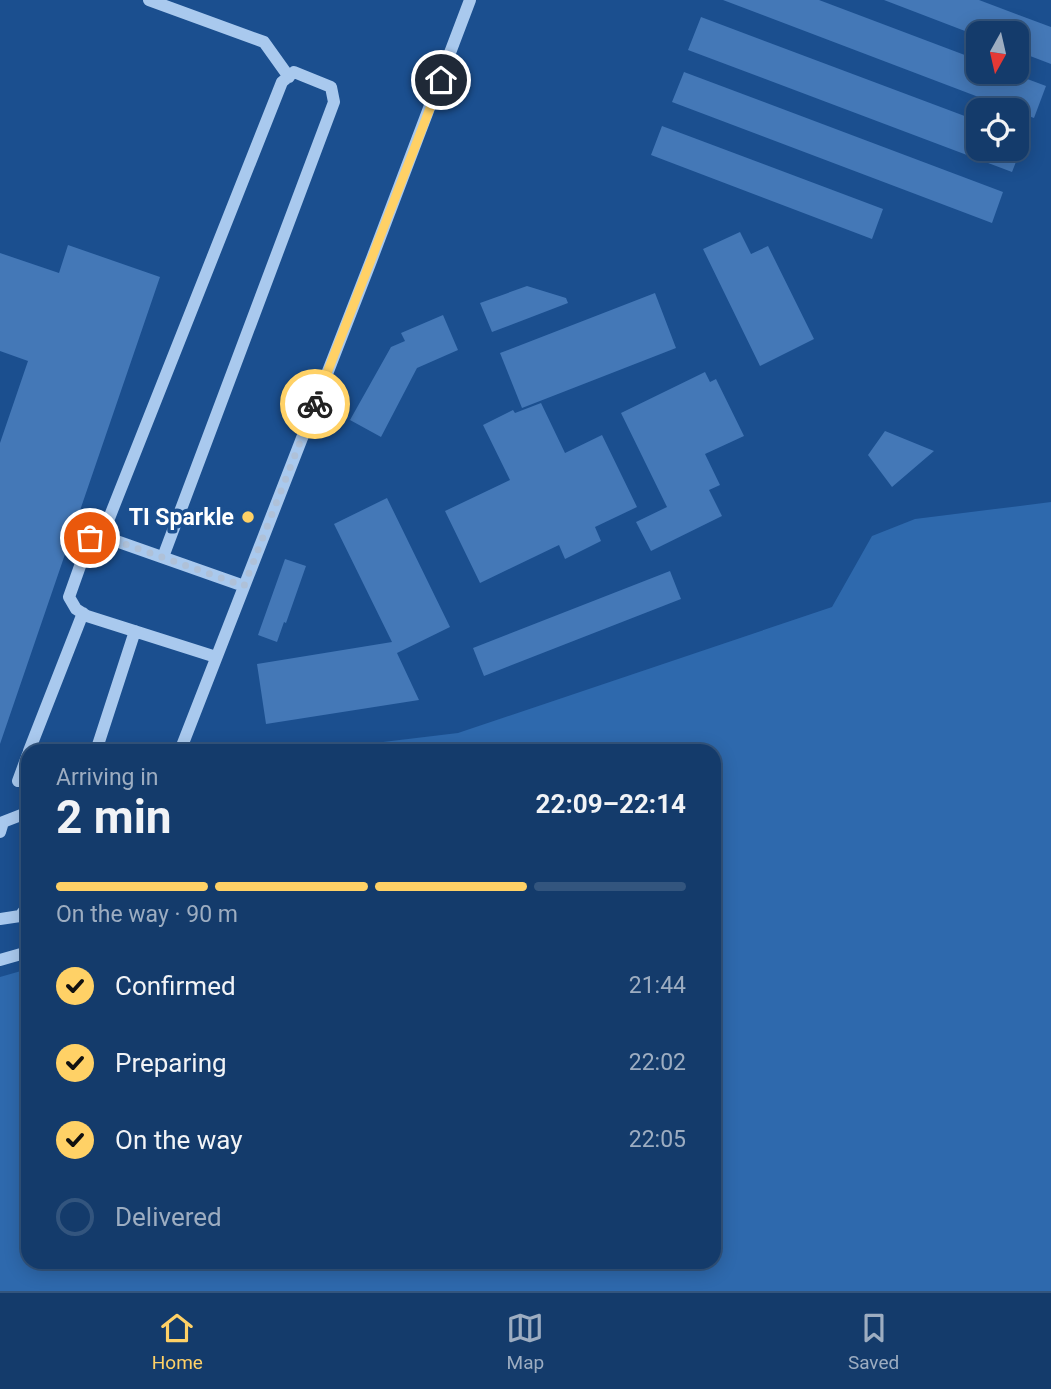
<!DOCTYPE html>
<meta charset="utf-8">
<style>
:root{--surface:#143b6b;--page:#214673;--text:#f1f3f6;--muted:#9dadc1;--line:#33557e;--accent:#ffd166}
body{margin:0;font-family:Roboto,sans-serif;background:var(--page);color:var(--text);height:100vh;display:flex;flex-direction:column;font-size:26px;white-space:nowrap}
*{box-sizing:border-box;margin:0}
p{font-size:23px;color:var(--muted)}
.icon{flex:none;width:38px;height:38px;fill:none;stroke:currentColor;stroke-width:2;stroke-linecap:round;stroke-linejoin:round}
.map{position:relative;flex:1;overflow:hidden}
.details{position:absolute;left:21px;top:744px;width:700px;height:525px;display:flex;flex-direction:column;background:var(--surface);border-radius:21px;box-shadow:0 4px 18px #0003,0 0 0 2px var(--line)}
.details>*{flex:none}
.needle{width:46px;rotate:188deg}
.controls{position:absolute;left:966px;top:21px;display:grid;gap:14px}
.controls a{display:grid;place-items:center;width:63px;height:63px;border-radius:14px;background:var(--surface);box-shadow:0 4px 18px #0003,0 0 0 2px var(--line);font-size:35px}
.pin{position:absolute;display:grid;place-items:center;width:60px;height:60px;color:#fff;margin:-30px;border:4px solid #fff;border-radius:50%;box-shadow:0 2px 7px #0007}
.courier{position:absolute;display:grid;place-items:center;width:70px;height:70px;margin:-35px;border:5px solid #ffd166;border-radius:50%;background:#fff;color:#222;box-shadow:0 2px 9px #0007}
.overview em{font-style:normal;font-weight:700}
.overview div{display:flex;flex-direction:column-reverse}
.overview{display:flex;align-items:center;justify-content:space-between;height:119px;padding:0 35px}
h1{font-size:46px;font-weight:700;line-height:52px}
.bar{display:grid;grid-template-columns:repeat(4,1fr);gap:10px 7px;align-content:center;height:84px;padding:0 35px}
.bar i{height:9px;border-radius:5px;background:var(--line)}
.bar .current{background:var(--accent)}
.bar p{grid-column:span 4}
ol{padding:0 35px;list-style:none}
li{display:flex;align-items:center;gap:21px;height:77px}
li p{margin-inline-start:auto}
li .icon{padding:7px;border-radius:50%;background:var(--accent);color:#111;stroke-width:4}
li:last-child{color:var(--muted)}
li i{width:38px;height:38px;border:4px solid var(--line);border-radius:50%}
.menu{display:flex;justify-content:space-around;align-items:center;height:98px;border-top:2px solid var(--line);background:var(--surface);font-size:19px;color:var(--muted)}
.menu a{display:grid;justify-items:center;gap:4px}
.menu .current{color:var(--accent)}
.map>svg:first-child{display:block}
</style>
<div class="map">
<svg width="1051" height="1291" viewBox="0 0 1051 1291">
<rect width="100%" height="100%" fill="#1b4f8f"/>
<!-- green -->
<path fill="#2e69ad" d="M1051,502v789h-1051v-314l28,-8v293h686v-511h-406l150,-18 374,-126 40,-71 43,-17z"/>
<!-- building -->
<path fill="#4478b7" d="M723,0h96l159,60v12h31l37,14 -12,32z
M884,0h95l72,27v37l-34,-13v-18h-39v3z
M701,17l277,104v28h39v-13l8,3 -13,33 -324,-122z
M684,72l319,120 -11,31 -320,-121z
M662,126l221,83 -11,30 -221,-84z
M740,232l11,22 17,-8 46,93 -54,27 -57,-117z
M68,245l92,32 -160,467v-301l28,-82 -28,-10v-98l59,20z
M527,286l39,12 2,5 -76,29 -12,-29z
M655,293l21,55 -154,60 -22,-55z
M443,315l15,35 -41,18 -36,69 -31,-17 41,-73 14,-6 -4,-8z
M705,372l5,10 6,-3 28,57 -39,18 15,31 -11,5 13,26 -71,35 -15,-29 31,-15 -46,-94z
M541,403l24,50 37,-18 35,72 -42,20 6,14 -36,18 -6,-14 -79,38 -35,-72 65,-31 -27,-55 30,-15 2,3z
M885,431l49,20 -42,36 -24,-32z
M387,498l63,129 -53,26 22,47 -153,24 -9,-60 135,-22 -58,-118z
M285,559l21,7 -20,57 -2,-1 -7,20 -19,-7z
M670,571l11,28 -197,77 -11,-28z"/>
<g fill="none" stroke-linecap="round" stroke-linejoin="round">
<!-- minor -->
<path stroke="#a9c9ee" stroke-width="12" d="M149,0l115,42 25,35
M102,536l180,-454 12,-10 37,15 3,15 -171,455
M216,657l-129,-41 -11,-7 -7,-12 21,-59 12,-2 142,50
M29,751l54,-138
M96,751l39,-120
M180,751l191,-490 99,-261
M18,781l10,-27
M0,832l3,-10 18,-7 7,2
M0,919l20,-3 8,-10
M0,960l28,-8"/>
</g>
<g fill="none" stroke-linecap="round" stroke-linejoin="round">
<!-- done -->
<path stroke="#afc1d8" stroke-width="7" stroke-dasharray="0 12.6" d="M90,538l12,-2 142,50 71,-182"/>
<!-- route -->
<path stroke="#ffd166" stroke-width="9" d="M315,404l126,-324"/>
</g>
<!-- markers -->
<circle fill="#ffd166" stroke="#1b4f8f" stroke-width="2.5" cx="248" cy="517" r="7"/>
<g text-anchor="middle" stroke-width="7" stroke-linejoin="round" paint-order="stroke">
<!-- poi labels -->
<g font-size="23" font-weight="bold" fill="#fff" stroke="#1b4f8f" text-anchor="end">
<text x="234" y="525">TI Sparkle</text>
</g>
</g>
</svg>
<div class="controls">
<a><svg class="needle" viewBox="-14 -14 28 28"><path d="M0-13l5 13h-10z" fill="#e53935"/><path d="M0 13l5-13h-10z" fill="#9dadc1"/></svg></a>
<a><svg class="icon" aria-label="locate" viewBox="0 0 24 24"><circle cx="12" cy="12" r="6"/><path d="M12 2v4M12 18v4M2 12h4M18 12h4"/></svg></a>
</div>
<div class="pin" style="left:90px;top:538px;background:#ea580c"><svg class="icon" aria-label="bag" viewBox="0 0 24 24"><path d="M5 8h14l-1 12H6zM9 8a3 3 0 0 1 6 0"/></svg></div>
<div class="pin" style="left:441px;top:80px;background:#1f2937"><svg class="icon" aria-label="home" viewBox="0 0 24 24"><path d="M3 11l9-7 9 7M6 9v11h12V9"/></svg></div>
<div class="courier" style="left:315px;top:404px"><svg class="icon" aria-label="bike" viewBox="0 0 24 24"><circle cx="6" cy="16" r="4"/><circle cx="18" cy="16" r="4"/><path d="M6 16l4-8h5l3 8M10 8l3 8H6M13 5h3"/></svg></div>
<section class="details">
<div class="overview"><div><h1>2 min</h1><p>Arriving in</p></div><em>22:09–22:14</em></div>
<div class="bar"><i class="current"></i><i class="current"></i><i class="current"></i><i></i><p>On the way · 90 m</p></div>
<ol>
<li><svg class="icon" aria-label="check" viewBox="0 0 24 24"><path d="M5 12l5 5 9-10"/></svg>Confirmed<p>21:44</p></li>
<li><svg class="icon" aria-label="check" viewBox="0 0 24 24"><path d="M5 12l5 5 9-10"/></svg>Preparing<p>22:02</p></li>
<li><svg class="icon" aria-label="check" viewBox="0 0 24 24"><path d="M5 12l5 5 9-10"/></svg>On the way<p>22:05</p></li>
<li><i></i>Delivered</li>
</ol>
</section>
</div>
<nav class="menu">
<a class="current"><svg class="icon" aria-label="home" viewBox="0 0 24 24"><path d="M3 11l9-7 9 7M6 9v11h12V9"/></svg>Home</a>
<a><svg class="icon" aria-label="map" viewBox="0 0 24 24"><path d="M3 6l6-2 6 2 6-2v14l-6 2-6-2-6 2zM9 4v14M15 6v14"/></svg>Map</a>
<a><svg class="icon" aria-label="saved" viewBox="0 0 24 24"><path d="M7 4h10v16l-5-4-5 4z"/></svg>Saved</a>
</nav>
